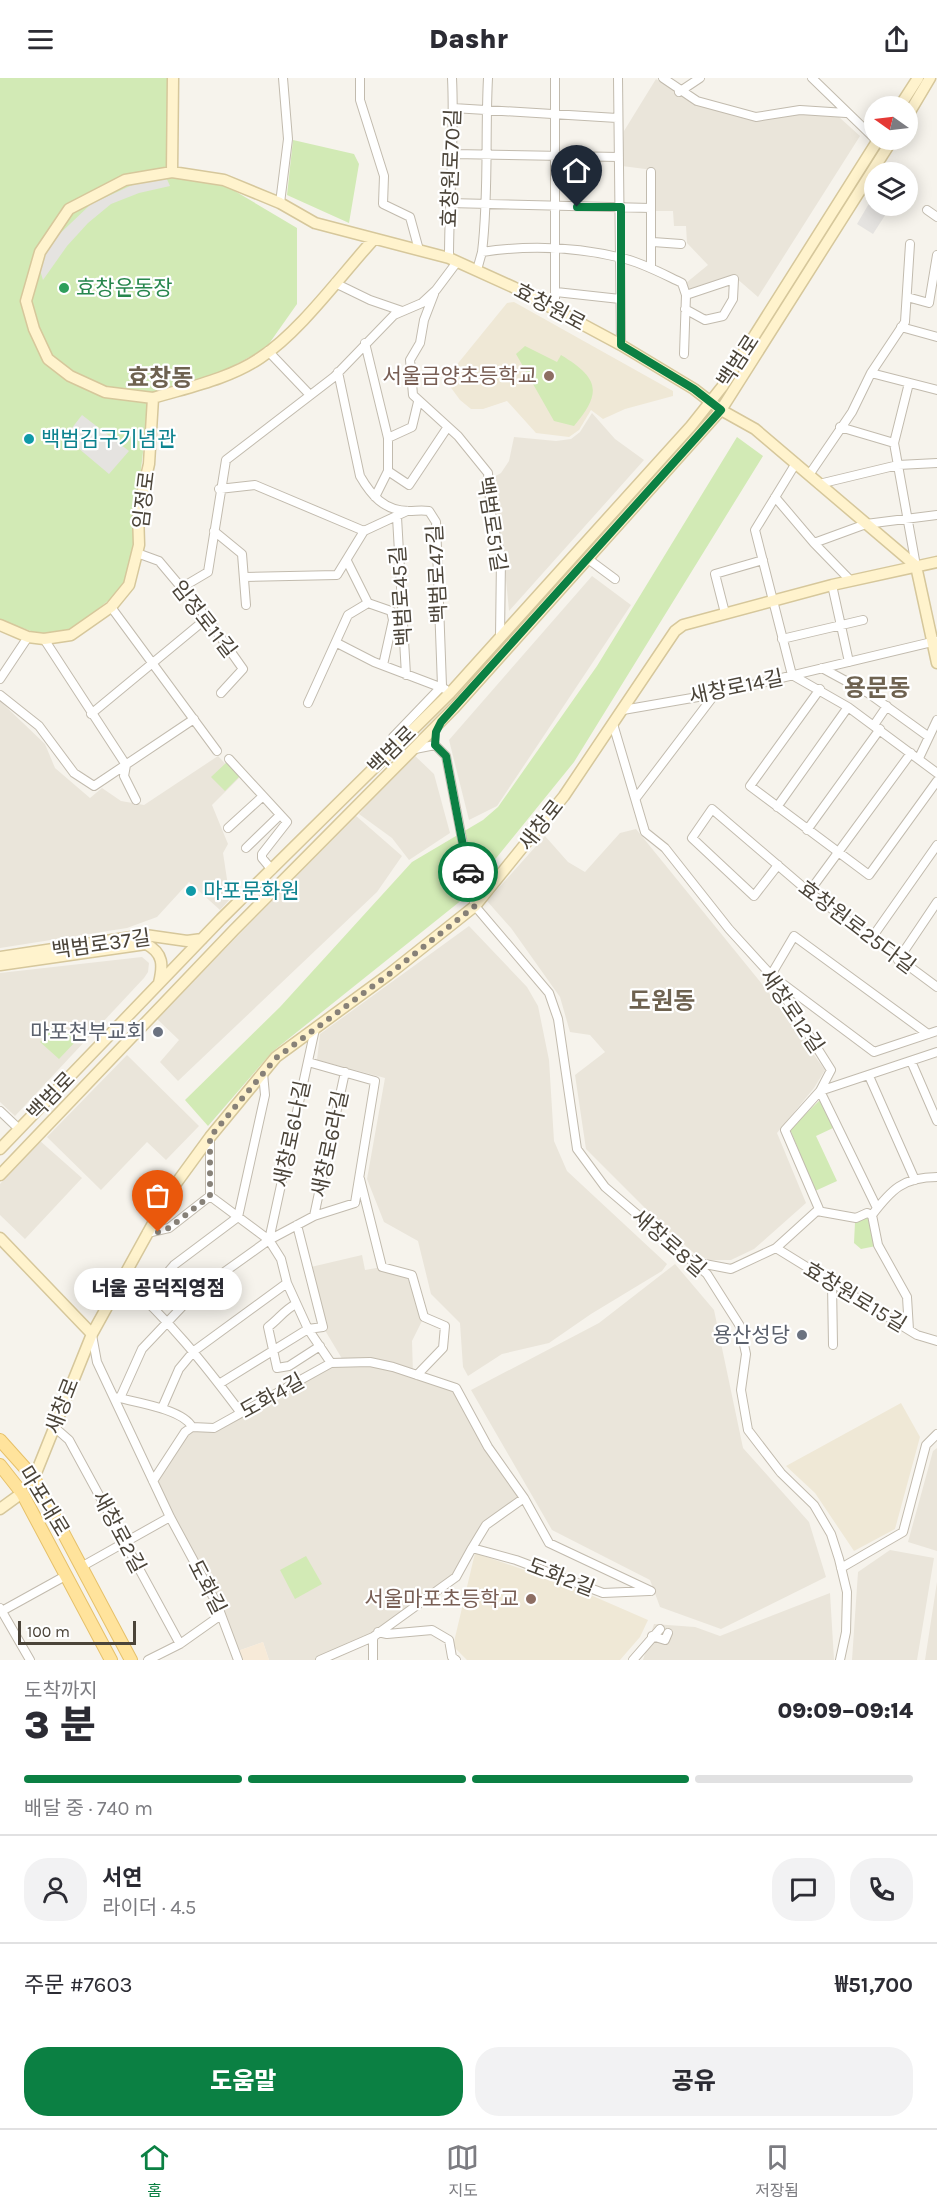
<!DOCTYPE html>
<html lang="ko">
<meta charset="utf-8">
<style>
:root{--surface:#fff;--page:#f2f2f3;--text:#2b2b33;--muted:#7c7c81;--line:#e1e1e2;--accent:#0b8043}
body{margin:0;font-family:Karla,"Noto Sans KR",sans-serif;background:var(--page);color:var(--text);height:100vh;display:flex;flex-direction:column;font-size:22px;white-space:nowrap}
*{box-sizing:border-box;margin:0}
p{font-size:20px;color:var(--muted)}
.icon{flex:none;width:33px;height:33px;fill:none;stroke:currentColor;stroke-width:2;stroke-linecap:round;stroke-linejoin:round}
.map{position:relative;height:1582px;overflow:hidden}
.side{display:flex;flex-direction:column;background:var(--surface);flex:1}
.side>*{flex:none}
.needle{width:39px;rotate:284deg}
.fabs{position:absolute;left:864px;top:18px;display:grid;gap:12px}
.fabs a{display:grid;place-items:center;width:54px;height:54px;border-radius:50%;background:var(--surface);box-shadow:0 3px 15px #0003;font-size:30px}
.scale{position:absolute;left:18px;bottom:15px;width:118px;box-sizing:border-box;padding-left:6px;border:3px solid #4b4439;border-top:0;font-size:16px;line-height:21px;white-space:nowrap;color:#4b4439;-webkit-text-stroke:4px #fff;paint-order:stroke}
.pin{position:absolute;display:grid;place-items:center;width:51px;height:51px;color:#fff;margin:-62px -26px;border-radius:50% 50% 50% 0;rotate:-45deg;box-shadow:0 0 6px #0007}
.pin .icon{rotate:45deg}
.courier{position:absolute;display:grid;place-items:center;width:60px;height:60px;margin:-30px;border:4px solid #0b8043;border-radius:50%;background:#fff;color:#222;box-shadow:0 2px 8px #0007}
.bubble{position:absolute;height:42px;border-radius:21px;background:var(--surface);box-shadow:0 3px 15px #0003;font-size:20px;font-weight:800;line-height:42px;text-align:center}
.headline em{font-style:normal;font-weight:800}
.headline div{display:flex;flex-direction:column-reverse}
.headline{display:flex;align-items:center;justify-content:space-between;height:102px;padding:0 24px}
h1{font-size:39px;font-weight:800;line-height:45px}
.bar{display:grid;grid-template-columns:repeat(4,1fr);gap:9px 6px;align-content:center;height:72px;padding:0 24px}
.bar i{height:8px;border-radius:4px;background:var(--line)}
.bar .on{background:var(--accent)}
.bar p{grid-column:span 4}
.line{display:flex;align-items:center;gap:15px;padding:0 24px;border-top:2px solid var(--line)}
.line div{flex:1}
.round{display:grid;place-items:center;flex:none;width:63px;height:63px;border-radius:24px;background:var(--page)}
.primary-button{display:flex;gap:12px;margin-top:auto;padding:12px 24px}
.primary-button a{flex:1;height:69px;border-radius:24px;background:var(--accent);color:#fff;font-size:24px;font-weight:800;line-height:69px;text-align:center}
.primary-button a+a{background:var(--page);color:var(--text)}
header{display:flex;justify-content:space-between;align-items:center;height:78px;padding:0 24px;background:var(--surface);font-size:27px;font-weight:800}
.menu{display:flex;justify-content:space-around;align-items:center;height:84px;border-top:2px solid var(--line);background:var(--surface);font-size:16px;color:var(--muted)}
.menu a{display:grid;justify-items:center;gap:3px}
.menu .on{color:var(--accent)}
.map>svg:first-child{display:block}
</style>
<header><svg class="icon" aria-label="menu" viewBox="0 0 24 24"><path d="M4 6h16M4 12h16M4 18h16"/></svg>Dashr<svg class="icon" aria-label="share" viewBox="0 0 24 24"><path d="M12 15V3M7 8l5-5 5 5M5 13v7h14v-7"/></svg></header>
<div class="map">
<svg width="937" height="1582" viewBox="0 0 937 1582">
<rect width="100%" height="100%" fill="#f6f3ec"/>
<!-- residential -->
<path fill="#eae5da" d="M656,1l41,25 59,15 44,-5 39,3 21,19 -102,161 -23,-20 -48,14 -1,-8 22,-18 -21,-22 -1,-17h-12l-1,-15h-20v-41l-31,-4 2,-35z
M592,335l23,26 29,21 -135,151 -7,-73 -8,-25 -2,-35 9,-5 8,-12 5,-24 42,4 15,-2 9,-7z
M592,498l39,29 -134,201 -28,14 -20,-80z
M0,623l45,43 10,24 35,30 12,-10 19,13 23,4 74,-49 21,22 -27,27 16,39 -5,9 7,46 -10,11 -31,-28 -32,35 -30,11 -127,20z
M412,675l22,21 16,59 -41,27 -17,-22 -33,-24z
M355,737l47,41 -25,36 -199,189 -18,-19 19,-22 -22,-21z
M636,751l130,160 59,81 -11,18 -37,45 29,70 -52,46 -23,11h-22l-15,-7 -27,-23 -81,-81 -11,-74 30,-23 -15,-17 -20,-3 -10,-35 -49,-69 -24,-27 58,-65 23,26 17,10 35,-39z
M469,848l58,61 11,19 11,54 5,81 13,30 100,93 -5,7 -71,43 -42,29 -47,11 -34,22 -5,-9 -3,-44 -29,-29 -13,-53 -34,-19 -17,-43 18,-101 -68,-18 3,-26z
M142,879l7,6 -1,9 -4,6 -129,138 -15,-14v-129z
M127,977l72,71 -33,34 -19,-18 -46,48 -54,-53z
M39,1062l43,38 -57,61 -25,-24v-31z
M362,1177l3,15 17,-3 30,8 12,42 -12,24 1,33 43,14 32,59 36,51 -38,27 -30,52 -78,55 -58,28h-51l-6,-18 -28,10 -18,-48 -64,-123 39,-54 22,1 117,-65 13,-1 -21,-35 -12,-60z
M675,1186l39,46 29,138 66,74 17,55 -105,52 -61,-22 -10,-27 -98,-50 -81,-140 128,-67z
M937,1370v103l-29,-9 25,-91z
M890,1472l44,8 -17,102h-65l6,-88z
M937,1504v78h-12z
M830,1515l4,67h-191l11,-36 41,3 25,9z"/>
<!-- commercial -->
<path fill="#f7ead8" d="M263,1564l6,18h-31l-3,-8z"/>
<!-- education -->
<path fill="#efe8d6" d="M514,224l159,89v5l-48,13 -22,10 -12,-9 -12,20 -10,7 -33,-4 -29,-32 -24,8h-12l-11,-9 -11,-15 6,-18 52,-64z
M901,1325l19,34 -25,92 -41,22 -39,-58 -29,-27z
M475,1475l88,30 85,37 -8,17 -20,23h-153l-14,-14z"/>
<!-- green -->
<path fill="#d2eab5" d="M0,0h170v97l53,9 74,44v76l-31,44 -37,20 -80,33 -13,111 1,32 -6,23 -11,24 -49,40 -26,5 -45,-16z
M293,62l61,14 5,10 -10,59 -62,-28z
M525,268l32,16 4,-7c36,22 43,36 13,71l-20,-5 -38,-67z
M737,359l26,19 -189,306 -111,137 -191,153 -64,74 -23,-26 95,-93 132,-145 71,-42 15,-13 99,-141z
M228,683l13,14 -16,16 -14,-14z
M57,946l19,17 -17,18 -19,-17z
M821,1021l12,29 -17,8 21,45 -22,10 -25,-62z
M867,1139l3,1 6,28 -15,3 -7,-6 1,-21z
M306,1478l16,28 -27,15 -15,-29z"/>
<!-- parking -->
<path fill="#e5e3e0" d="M166,99l4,9 -31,7 -28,11 -23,19 -21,23 -24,34 -4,-13 11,-24 41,-39 50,-23z
M874,117v11h17l-18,28 -16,-10z
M82,337l47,36 -20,23 -44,-37z"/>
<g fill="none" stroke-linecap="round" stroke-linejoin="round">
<!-- street casing -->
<g stroke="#c2bbae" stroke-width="10">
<path id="street" d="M360,0v22l24,76 -1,28 27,13 9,33
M618,0l3,267
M663,0l34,23 59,16 44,-7 46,3
M812,0l62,60
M679,14l21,-14
M453,30l164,10
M453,76l166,3
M651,94v96
M280,125l8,-64 -5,-61
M449,125l202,5
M927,132l10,7
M653,164l28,2
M482,174c7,-58 3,-116 6,-174
M449,180c0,-60 6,-120 3,-180
M477,192l5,-18c46,-7 95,-5 140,6 21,5 41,16 60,25l4,12 -2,59
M335,205l35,17 32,11
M556,214l64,7
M434,216l-10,26 -4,23 -10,17 3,35 45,41 30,37 3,41 10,44 -1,79
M907,219l22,6 8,-48
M685,231l20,11 18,-4 10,-17 1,-20 -48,16
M555,233v-233
M901,249l36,10
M365,265l23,95v33l-13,26
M268,273l42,44
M338,294l22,104c11,19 24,35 49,35 7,0 12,-1 20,0l7,11 6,164
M871,295l66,17
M909,305l-15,60 22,123
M840,349l54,16
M388,360l24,-11 6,-25
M796,385l-41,67 37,145 56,32 89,66
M388,393l21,14 38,-57
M809,397l43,-63 19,-39 34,-51 5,-78
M819,406l79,-19 39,-2
M219,411l36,-4 109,46
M775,419l39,46
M397,439l9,158
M214,453l28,23 4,51
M137,475l22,8 48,57 36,51 -22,24
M588,481l27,20
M347,483l21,42
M245,499l92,-2 27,-44 43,-20
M851,503l-37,-38 52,-19 71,-9
M832,507l17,77
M181,510l27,-16 18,-112 108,-83 60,-62 28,-12 14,-13 21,-28
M111,529l106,144
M725,535l-10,-39 48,-14
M44,561l82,126 -2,11 12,24
M782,561l81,-19
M337,565l37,19 71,27
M822,590l46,25 61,44
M0,601l28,-42
M820,611l-70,97 119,89 68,-94
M0,617l39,31 35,47 20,13 100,-67
M308,625l40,-88 20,-12 23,8 2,9 -10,45
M623,632l92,-16 221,-53
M91,636l116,-96
M613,646l32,108 20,16 64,81 42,46 60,95 -11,21 -35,39 34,79 -43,39 -45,21 -37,-7
M874,647l13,-19
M393,659l49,-51
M415,671l20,-4 11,11 15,78
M919,680l18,-38
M229,681l58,63 -25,32v4l10,12
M636,720l79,-104
M777,729l71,-100
M228,750l35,-32
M807,752l73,-101
M246,770l34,-33
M778,787l-24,31 -62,-58 20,-29 97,83 128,95
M471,808l4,20 74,87 9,26 19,130 28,38 102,87 33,52 6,28 -5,36 7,40 33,43 33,32 17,29 8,25 8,33 -1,40 -6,28
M809,814l102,-139
M871,861l66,-94
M898,882l39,-58
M928,956l-134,-98 -23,39 103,77 63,-21
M911,983l26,60
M869,998l46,104
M0,1033l19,18
M210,1059v59
M360,1101l22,88 30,8 12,42 21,9 -2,22 -26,27
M877,1130l-57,-117 117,-39
M817,1133l39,7 11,-5 5,2
M314,1138l31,-144
M147,1155l22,-5 41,-32 59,44 12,19 6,24 21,46 23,34
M269,1162l46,-211
M776,1170l141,87 20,6
M122,1201c46,39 83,86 119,134
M832,1206l1,61
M145,1221l29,-34 64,-48 27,-122 -2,-22
M296,1226c-12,6 -17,15 -28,23l9,41 12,-2 31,-20
M909,1252l-2,-33 -29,-52 -6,-30c19,-25 31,-38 65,-38
M92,1257l5,27 73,155 47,87 21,56
M219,1306l89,-55 15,-2 -26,-102
M115,1319c19,5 68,12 77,30
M120,1320l22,-49 53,-56 74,-53 45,-24 41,-13 20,-122 -67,-19
M162,1330l17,-39 15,-18 93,-68
M53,1348l16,14 111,204
M153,1403l32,-49 7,-5 22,1 117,-65 39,-1 23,5 63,21 32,59 36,51 25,45 102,48
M524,1420l-38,27 -14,23 44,12 87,33 46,-2
M81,1489l89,-50
M841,1490l62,-36 23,-87 11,-11
M0,1530l30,52
M0,1534l67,-37
M378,1554l9,2 45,-4 17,10 3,17 4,3
M652,1558l13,4 3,-7
M148,1582l32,-16 41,-29
M320,1582l53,-23 83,-60 16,-29
M373,1582v-23
M633,1582l27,-31"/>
</g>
<!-- secondary casing -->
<g stroke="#d6c79b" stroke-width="13">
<path id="secondary" d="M173,0l-1,94 52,8 56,23 35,20 134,35 64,29 108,58 73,44 27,21 34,19 161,137 21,97
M900,28l18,-28
M908,37l22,-37
M153,320l-48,-6 -35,-16 -22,-17 -14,-30 -8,-28 14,-49 29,-43 56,-29 47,-8
M0,547l28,12 16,2 27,-4 40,-28 18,-22 10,-40 -1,-33 11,-48 4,-66c36,-11 76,-19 107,-40 40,-26 81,-83 114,-119
M0,879l145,-22 42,6 15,-2
M0,887l146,-21c18,9 17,22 13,39
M0,1071l221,-230 229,-226 241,-267 31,-39 156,-247
M0,1097l234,-245 221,-223 266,-297 171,-270
M0,1160l92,96
M34,1400l58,-144 80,-145 38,-52 66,-80 112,-82 87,-69 89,-110 111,-165 8,-6 149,-40 105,-23
M0,1431l22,-16"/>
</g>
<!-- primary casing -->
<g stroke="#e6c16a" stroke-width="14">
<path id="primary" d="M0,1362l34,38 97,182
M0,1387l22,28 89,167"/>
</g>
<!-- street -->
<use href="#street" stroke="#fff" stroke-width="8"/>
<!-- secondary -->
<use href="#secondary" stroke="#fff3cd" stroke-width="10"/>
<!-- primary -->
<use href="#primary" stroke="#ffe39c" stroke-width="12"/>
<!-- street-bridge casing -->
<g stroke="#c2bbae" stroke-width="10" stroke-linecap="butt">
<path id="street-bridge" d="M461,756l10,52"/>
</g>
<!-- street-bridge -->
<use href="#street-bridge" stroke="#fff" stroke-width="8"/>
</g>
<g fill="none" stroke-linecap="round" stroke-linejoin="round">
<!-- done -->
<path stroke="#878178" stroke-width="6" stroke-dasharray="0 10.8" d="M158,1154l11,-4 41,-32v-59l66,-79 112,-83 87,-69 -7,-34"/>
<!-- route -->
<path stroke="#0b8043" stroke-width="8" d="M468,794l-22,-116 -11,-11 1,-13 5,-10 280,-312 -27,-21 -73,-44v-138h-44"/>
</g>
<!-- markers -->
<circle fill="#2e9e5b" stroke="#fff" stroke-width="2" cx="64" cy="210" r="6"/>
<g fill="#8d6e63" stroke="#fff" stroke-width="2">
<circle cx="549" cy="298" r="6"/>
<circle cx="531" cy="1521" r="6"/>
</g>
<g fill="#0f9aa8" stroke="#fff" stroke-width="2">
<circle cx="29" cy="361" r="6"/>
<circle cx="191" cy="813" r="6"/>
</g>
<g fill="#6b7280" stroke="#fff" stroke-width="2">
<circle cx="158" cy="954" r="6"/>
<circle cx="802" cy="1257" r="6"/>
</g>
<g text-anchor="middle" stroke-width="4.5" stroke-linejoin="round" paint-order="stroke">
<!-- street labels -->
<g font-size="21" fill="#4b4439" stroke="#fff">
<text transform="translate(451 90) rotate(-88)" y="7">효창원로70길</text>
<text transform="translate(550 229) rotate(28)" y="7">효창원로</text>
<text transform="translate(738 283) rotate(-57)" y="7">백범로</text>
<text transform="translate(144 422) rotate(-83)" y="7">임정로</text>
<text transform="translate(492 446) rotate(81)" y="7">백범로51길</text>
<text transform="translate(437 496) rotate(-93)" y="7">백범로47길</text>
<text transform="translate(401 518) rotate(-94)" y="7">백범로45길</text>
<text transform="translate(204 541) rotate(52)" y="7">임정로11길</text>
<text transform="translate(736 609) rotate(-12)" y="7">새창로14길</text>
<text transform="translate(392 672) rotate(-45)" y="7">백범로</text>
<text transform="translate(541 747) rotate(-52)" y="7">새창로</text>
<text transform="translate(857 849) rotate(37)" y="7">효창원로25다길</text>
<text transform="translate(101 866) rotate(-8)" y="7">백범로37길</text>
<text transform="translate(792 933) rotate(56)" y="7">새창로12길</text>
<text transform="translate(51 1018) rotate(-46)" y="7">백범로</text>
<text transform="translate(292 1056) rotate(-78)" y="7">새창로6나길</text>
<text transform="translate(330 1066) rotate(-78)" y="7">새창로6라길</text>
<text transform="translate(669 1165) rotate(41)" y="7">새창로8길</text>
<text transform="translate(855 1219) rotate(31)" y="7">효창원로15길</text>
<text transform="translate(272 1318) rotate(-29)" y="7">도화4길</text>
<text transform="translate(62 1328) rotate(-69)" y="7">새창로</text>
<text transform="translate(44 1423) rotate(59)" y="7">마포대로</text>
<text transform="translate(119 1454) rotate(62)" y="7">새창로2길</text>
<text transform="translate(561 1499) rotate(21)" y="7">도화2길</text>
<text transform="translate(207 1509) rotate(63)" y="7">도화길</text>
</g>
<!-- leisure labels -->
<g font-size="21" fill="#27864d" stroke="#fff" text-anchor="start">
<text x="76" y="217">효창운동장</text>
</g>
<!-- education labels -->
<g font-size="21" fill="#785e54" stroke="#fff" text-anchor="end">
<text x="537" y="305">서울금양초등학교</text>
<text x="519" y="1528">서울마포초등학교</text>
</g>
<!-- culture labels -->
<g font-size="21" fill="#0d838f" stroke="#fff" text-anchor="start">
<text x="41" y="368">백범김구기념관</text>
<text x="203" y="820">마포문화원</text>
</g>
<!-- worship labels -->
<g font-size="21" fill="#5b616d" stroke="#fff" text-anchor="end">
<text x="146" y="961">마포천부교회</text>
<text x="790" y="1264">용산성당</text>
</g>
<!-- quarter labels -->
<g font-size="24" font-weight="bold" fill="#6e6250" stroke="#fff">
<text x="160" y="308">효창동</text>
<text x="877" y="618">용문동</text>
<text x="662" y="931">도원동</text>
</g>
</g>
</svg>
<div class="fabs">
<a><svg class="needle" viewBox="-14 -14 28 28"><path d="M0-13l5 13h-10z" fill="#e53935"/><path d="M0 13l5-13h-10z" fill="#7c7c81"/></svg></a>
<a><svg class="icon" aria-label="layers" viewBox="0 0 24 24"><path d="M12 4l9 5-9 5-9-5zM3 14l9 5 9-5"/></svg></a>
</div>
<div class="scale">100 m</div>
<div class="pin" style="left:158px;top:1154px;background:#ea580c"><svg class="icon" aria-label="bag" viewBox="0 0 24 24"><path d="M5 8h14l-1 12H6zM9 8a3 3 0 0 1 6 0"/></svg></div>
<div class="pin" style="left:577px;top:129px;background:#1f2937"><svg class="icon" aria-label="home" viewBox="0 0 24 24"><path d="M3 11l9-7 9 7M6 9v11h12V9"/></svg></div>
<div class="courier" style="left:468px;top:794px"><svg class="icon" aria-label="car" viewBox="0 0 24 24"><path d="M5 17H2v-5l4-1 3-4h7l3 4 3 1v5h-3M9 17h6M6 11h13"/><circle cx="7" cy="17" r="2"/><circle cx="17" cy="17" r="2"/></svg></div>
<div class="bubble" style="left:74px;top:1190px;width:168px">너울 공덕직영점</div>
</div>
<section class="side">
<div class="headline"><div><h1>3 분</h1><p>도착까지</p></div><em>09:09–09:14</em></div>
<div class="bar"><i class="on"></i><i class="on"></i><i class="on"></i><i></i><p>배달 중 · 740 m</p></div>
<div class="line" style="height:108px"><a class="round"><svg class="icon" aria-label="person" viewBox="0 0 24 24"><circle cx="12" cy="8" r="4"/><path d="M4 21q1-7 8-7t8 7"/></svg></a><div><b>서연</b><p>라이더 · 4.5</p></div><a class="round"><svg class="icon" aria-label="chat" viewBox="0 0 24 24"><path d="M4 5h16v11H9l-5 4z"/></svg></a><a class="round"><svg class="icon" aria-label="phone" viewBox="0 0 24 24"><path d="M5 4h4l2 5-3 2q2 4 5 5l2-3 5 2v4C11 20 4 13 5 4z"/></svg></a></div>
<div class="line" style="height:78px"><div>주문 #7603</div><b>₩51,700</b></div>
<div class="primary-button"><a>도움말</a><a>공유</a></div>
</section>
<nav class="menu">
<a class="on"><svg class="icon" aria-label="home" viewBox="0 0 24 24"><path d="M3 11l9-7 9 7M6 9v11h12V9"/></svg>홈</a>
<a><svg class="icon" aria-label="map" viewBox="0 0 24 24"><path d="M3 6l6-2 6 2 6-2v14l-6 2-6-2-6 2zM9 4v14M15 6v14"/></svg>지도</a>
<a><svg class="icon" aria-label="saved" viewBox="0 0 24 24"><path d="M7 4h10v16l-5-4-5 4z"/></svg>저장됨</a>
</nav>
